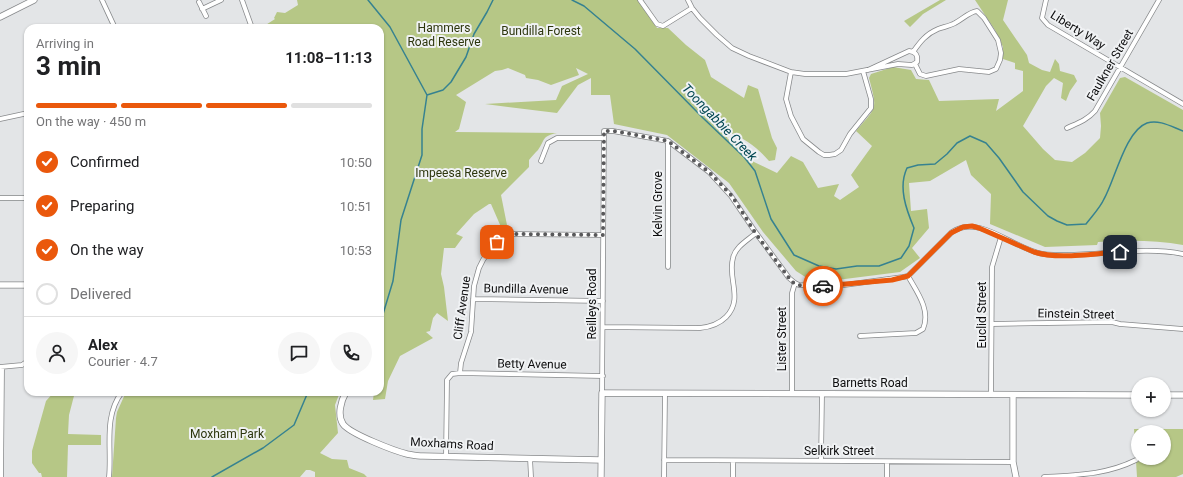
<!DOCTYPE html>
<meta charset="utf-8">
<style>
:root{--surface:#fff;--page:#f6f6f6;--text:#202124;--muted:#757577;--line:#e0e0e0;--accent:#ea580c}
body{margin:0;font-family:Roboto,sans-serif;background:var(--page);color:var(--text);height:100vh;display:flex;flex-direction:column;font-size:15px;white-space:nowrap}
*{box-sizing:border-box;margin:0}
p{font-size:13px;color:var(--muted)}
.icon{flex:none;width:22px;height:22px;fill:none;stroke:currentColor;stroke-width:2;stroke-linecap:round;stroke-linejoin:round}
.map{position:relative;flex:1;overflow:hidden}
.sheet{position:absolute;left:24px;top:24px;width:360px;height:372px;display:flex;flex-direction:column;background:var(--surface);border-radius:12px;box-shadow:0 1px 3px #0004}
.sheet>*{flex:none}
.fabs{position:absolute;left:1131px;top:377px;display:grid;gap:8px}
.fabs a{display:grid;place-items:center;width:40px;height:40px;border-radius:50%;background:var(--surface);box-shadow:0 1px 3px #0004;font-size:20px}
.pin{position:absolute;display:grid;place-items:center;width:34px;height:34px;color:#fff;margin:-17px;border-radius:8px;box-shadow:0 2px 6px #0006}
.courier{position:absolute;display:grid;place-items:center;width:40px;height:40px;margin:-20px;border:3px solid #ea580c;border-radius:50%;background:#fff;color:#222;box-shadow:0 1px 5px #0007}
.summary em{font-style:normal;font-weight:700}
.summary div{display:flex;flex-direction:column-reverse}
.summary{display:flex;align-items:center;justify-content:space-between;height:68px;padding:0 12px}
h1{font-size:26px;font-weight:700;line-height:30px}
.bar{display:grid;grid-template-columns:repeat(4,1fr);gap:6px 4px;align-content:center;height:48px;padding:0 12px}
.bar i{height:5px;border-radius:3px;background:var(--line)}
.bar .selected{background:var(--accent)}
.bar p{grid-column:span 4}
.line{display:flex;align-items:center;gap:10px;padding:0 12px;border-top:1px solid var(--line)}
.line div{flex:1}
.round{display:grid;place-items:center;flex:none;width:42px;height:42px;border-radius:21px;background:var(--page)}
ol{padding:0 12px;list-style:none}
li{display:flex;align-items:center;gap:12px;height:44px}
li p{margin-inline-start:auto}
li .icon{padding:4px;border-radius:50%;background:var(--accent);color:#fff;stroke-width:4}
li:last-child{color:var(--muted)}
li i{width:22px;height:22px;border:2px solid var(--line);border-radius:50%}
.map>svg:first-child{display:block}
</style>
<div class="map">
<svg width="1183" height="477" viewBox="0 0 1183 477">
<rect width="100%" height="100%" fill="#e3e5e7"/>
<!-- green -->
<path fill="#b6c786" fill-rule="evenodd" d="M297,0h341l19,28h11l18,17 19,15 6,17 33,21 4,-13 10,4 14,49 5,10 -2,12 -6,1c-11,-13 -24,-23 -40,-28l-2,5 27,24 23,11 14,-17 12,6 15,26 21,-4 -5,12 6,4 19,-13 -8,-12 21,-29 -16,-15c22,-25 21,-22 13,-53l2,-4 22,-7 18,3 5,9 13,1 10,21 60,-2 -3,12 27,-20v-20l-8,-2v-6l-12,-4v-12l-8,-17 -20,-30h33l-5,20 24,35 2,8 13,7 8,2 5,-13 4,5 1,7 14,4 3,6 -7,10 -4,10 -5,-3 2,-15 -9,-5 -8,8 -23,40 20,23 12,11 17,2 13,-9 15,-15 1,-12 -1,-13 20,-35 5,-1 58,33v135c-27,-5 -57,-5 -85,-3l-1,3 -52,2 -55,-23 1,-30 -20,-19 -5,-15 -36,21 -21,2 2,28 16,-2 2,19 -17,20 8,10 -20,14 -63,8h-27l-14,-9 -33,-39 -34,-49 -62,-48 -53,-11 -4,-29h-19v-17l-13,7 -21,28 -72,-9 71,-4 6,-14 26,-12 -12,-6 3,7 -28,10 -13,-5 -12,-2 -1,-3 -17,-7 -6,2 -7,1 -39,24 10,7 -7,27 -4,3 102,1c-16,3 -12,8 -19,17 -3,3 -6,6 -9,10v7l-28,28 6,30 5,3 -13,4 2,-5 -10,-23h-2l-15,10 -18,20 7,3 -8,11h-11l-3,26 3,13 4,34 -11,-8 -4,5 -3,13 -4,1 7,6 -33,18 -12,25 -3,18 -12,1 1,-8h6v-364h-119l14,-9 -1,-1 3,-6 8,1 13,-8z
M940,0h6l-23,14 -13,13 -6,-6z
M54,392h21l-6,23 -1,19 33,1v10h-33l-1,32h-25l-1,-4h-2l-7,-10v-12l14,-50z
M126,392h214l-5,13 3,28 -18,20 12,6 15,1 2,8 15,6 3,3h-52v-5l-5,-2h-4l-6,7h-188l4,-59 1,-6z
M1134,429h49v45l-7,3h-39zM1138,432h26v26h-26z"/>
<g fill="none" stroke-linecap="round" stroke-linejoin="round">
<!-- stream -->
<path stroke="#368290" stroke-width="1.5" d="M368,0l22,27 37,68
M572,0l12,6 51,43 68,69 41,39 11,14 16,48 23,36 25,11 17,3 21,-3h22l22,-8 8,-12 5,-18c-8,-19 -16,-41 -7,-60l11,-3 17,-1 12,-10 10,-11 13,-7 16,7 13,15 24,34 25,24 9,5 10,4 19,-1c6,-8 14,-16 18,-25 11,-19 21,-68 43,-76 12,-4 25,4 36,8
M427,95l16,-5 8,-8 15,-25 8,-23 13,-22 6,-12
M380,324l13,-43 8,-61 21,-65v-26l5,-34
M212,477l51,-29 31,-23 14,-33"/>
<!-- street casing -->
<g stroke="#87898b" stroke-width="5.5">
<path id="street" d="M102,0l13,28
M242,0l10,28
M640,0l17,24 6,2 29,-18
M688,0l4,8 8,10 17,17 15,13 17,8 42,16 14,2h41l52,-10 14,1 5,-3c1,-7 -1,-10 -8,-11l-41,19
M1046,0l-4,18 6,7 135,79
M199,2l7,14
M202,9l19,-9
M913,52c7,-10 13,-18 25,-23 5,-2 12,-3 17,-6 8,-4 14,-11 22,-12l7,7 14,22 3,13 -1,7 -4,9 -7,3 -30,-3 -33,7 -6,-2 -5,-10
M791,72l-5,27 5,17 12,23 16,13 5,3h5l6,-1 6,-4 9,-16 21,-26v-9l-8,-28
M0,119l28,-6
M1067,128c11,-5 20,-8 28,-17l64,-111
M541,161l7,-18 9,-5h47
M0,198h28
M668,267v-126
M473,299l130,2
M992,324l120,-2 8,2 63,5
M603,327l97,1c10,-1 19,-4 26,-11 18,-18 1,-39 7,-59 2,-11 15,-18 23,-25
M860,336l56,-3 7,-4c8,-19 -6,-37 -15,-53
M0,367l22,-2 6,-4
M460,373l143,3
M602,393l2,-262h9l55,10 41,31 22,24 25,37 33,45 6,5 4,2 38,1 66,-9 5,-1 44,-44c27,-19 63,18 91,22 8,1 16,1 24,1 39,0 78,-9 116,-1
M792,394v-101l3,-10
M991,395l1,-128 9,-30
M446,456l1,-76 5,-6 8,-1 1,-10 10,-31 3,-46 5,-18 4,-8 11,-16 11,-8 9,-2 89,1
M530,458l1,19
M664,460l349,2
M733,461v16
M821,461l1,-67
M887,462v15
M1,477l1,-110
M109,477c3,-29 -6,-60 13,-85
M664,477l1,-83
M1044,477c32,-2 62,-2 92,-17"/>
</g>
<!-- secondary casing -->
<g stroke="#87898b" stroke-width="7">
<path id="secondary" d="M0,17l34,-17
M0,285h28
M346,392c-5,9 -9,23 -3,32 7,10 52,27 64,30 6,1 11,2 16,2l178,4
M1013,395v67l3,15
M1164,395h19
M601,477l1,-84 536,2"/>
</g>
<!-- street -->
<use href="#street" stroke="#fff" stroke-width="4"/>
<!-- secondary -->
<use href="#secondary" stroke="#fff" stroke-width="5.5"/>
</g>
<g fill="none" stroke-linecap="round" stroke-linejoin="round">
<!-- done -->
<path stroke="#59595b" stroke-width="4" stroke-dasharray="0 7.2" d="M497,242l8,-6 9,-2 89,1 1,-104h10l54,10 41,31 23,24 24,38 36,48 10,4h21"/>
<!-- route -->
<path stroke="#ea580c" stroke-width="5" d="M823,286l69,-6 16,-4 43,-43 12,-6 9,-1 7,2 55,24c25,8 61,1 86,0"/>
</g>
<g text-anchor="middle" stroke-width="4" stroke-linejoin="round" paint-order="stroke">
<!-- park labels -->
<g font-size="12" fill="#2d360d" stroke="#f0f2f4">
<text x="444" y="32">Hammers<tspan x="444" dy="14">Road Reserve</tspan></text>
<text x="541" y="35">Bundilla Forest</text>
<text x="461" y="177">Impeesa Reserve</text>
<text x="227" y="438">Moxham Park</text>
</g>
<!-- street labels -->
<g font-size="12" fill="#0e0e0f" stroke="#f0f2f4">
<text transform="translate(1078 30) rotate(32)" y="4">Liberty Way</text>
<text transform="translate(1110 65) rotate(-60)" y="4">Faulkner Street</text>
<text transform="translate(658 204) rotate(-90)" y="4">Kelvin Grove</text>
<text transform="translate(526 289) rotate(1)" y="4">Bundilla Avenue</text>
<text transform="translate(592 304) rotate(-90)" y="4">Reilleys Road</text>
<text transform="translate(462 308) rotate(-82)" y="4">Cliff Avenue</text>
<text transform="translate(1076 314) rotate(1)" y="4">Einstein Street</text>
<text transform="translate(982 315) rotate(-90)" y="4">Euclid Street</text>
<text transform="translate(782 339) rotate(-90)" y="4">Lister Street</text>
<text transform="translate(532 364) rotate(1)" y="4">Betty Avenue</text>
<text x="870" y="387">Barnetts Road</text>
<text transform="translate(452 444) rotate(3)" y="4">Moxhams Road</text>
<text x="839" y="455">Selkirk Street</text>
</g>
<!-- water labels -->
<g font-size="13" font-style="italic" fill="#024752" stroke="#f0f2f4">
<text transform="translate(720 122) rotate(46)" y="5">Toongabbie Creek</text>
</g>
</g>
</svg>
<div class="fabs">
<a>+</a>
<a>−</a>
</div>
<div class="pin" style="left:497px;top:242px;background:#ea580c"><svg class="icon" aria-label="bag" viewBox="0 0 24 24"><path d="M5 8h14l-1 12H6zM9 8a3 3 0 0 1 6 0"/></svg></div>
<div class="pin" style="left:1120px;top:252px;background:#1f2937"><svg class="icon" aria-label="home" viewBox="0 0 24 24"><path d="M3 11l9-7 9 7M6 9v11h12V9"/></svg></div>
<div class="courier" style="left:823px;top:286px"><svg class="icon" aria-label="car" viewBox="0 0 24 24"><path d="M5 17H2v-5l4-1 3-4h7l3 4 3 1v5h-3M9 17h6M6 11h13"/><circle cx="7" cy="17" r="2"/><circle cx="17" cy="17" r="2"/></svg></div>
<section class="sheet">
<div class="summary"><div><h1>3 min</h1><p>Arriving in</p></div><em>11:08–11:13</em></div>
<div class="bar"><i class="selected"></i><i class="selected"></i><i class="selected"></i><i></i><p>On the way · 450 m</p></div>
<ol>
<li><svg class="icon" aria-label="check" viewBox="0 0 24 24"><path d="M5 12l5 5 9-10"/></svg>Confirmed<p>10:50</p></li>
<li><svg class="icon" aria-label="check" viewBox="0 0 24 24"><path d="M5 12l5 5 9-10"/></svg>Preparing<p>10:51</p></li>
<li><svg class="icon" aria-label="check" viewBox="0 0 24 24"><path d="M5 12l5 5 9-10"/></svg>On the way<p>10:53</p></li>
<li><i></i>Delivered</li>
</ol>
<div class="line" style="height:72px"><a class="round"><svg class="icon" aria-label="person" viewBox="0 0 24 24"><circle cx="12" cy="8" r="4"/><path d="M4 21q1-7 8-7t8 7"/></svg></a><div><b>Alex</b><p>Courier · 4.7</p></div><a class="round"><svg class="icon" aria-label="chat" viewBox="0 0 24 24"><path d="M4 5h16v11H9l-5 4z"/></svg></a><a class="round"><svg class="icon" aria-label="phone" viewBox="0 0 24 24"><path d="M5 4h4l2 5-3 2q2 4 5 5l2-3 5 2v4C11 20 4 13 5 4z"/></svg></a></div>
</section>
</div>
